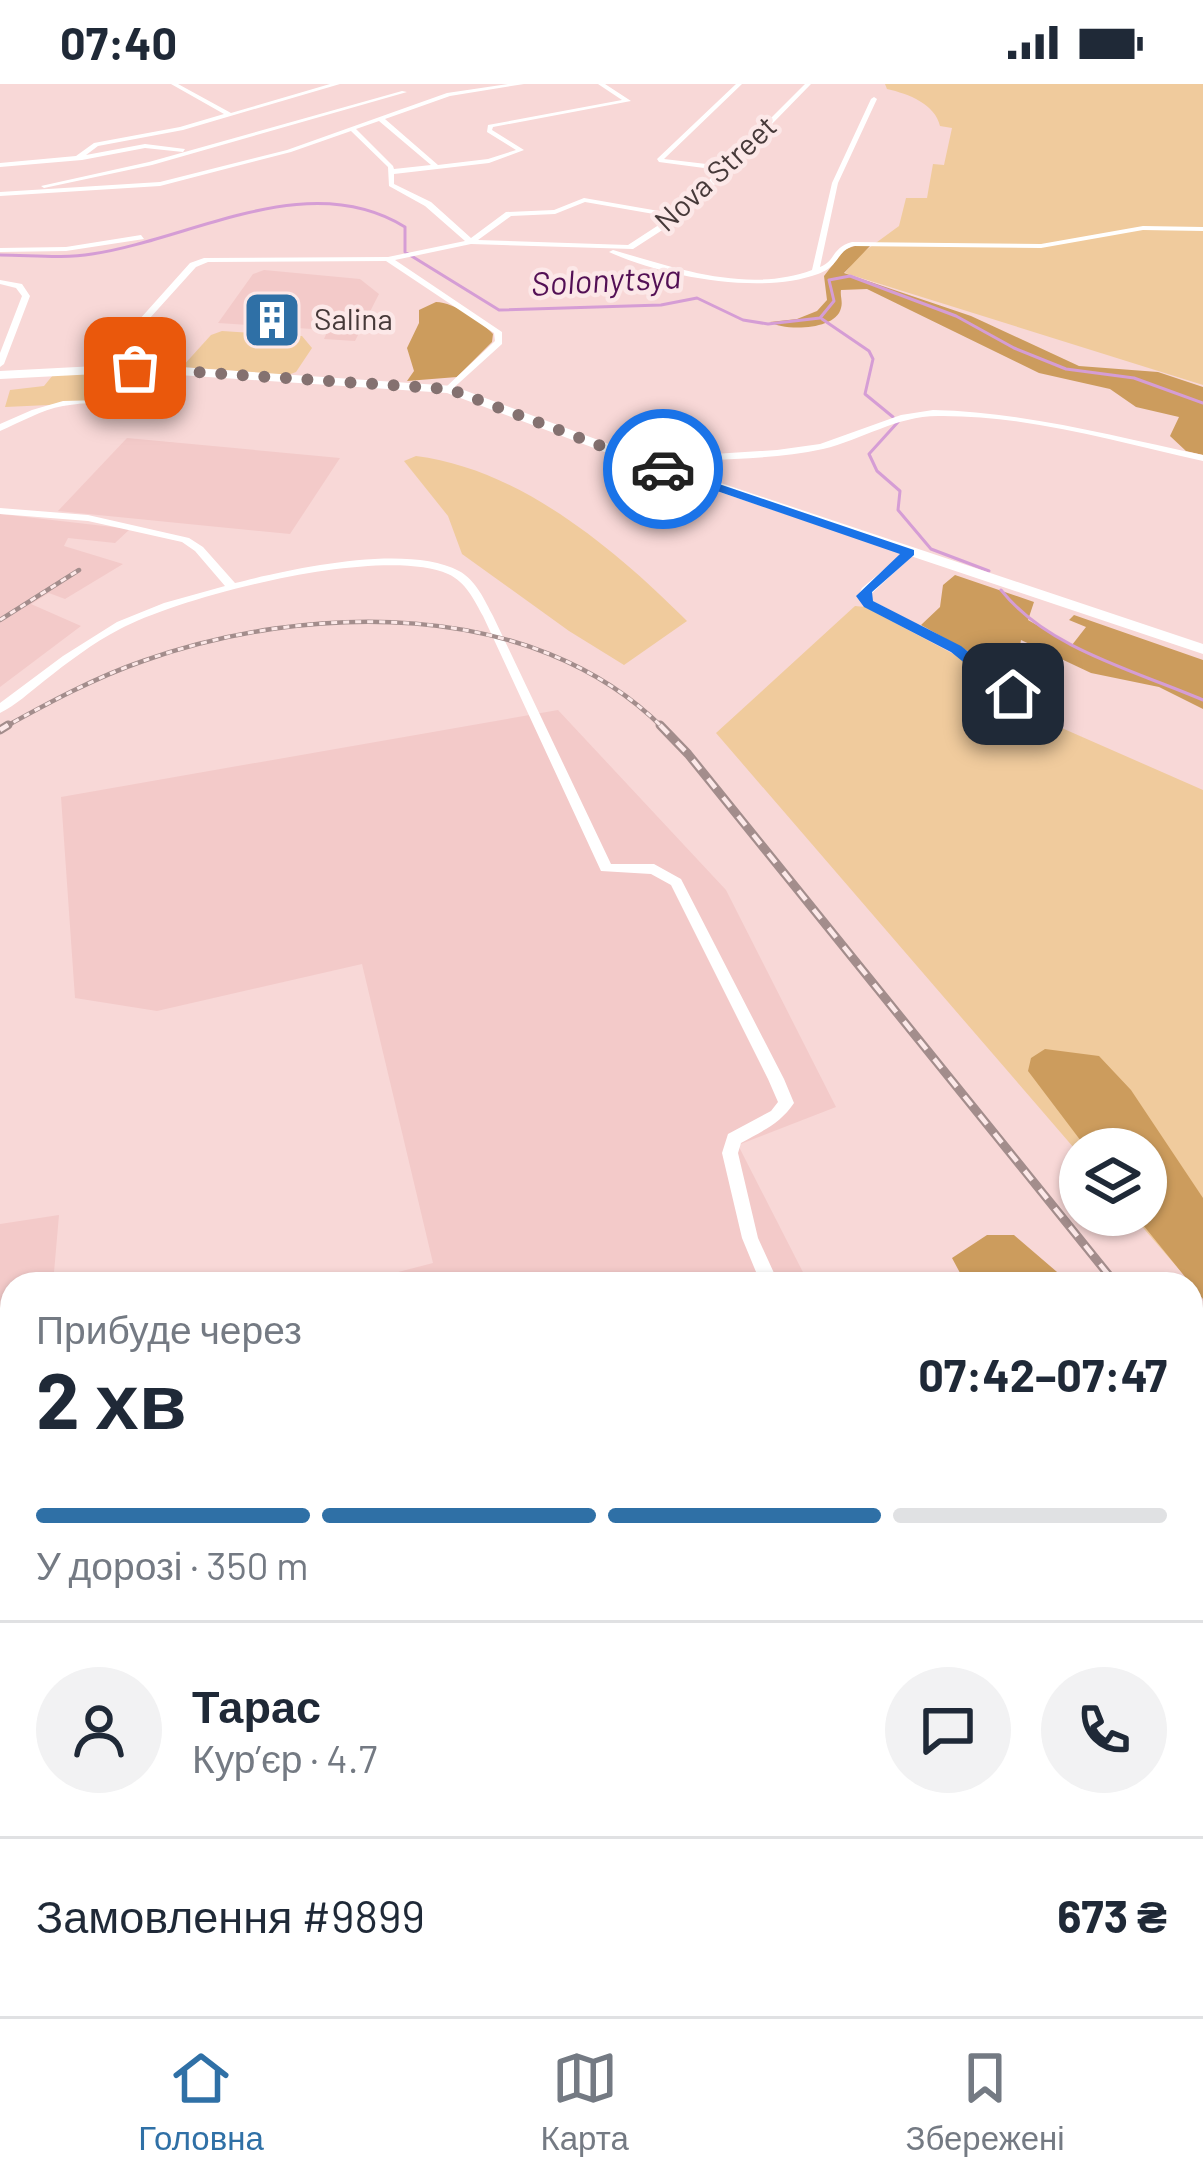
<!DOCTYPE html>
<html lang="uk">
<meta charset="utf-8">
<style>
:root{--surface:#fff;--page:#f2f2f3;--text:#1f2937;--muted:#747a83;--line:#e0e1e3;--accent:#2f70a6}
body{margin:0;font-family:Barlow,sans-serif;background:var(--page);color:var(--text);height:100vh;display:flex;flex-direction:column;font-size:45px;white-space:nowrap}
*{box-sizing:border-box;margin:0}
p{font-size:39px;color:var(--muted)}
.icon{flex:none;width:66px;height:66px;fill:none;stroke:currentColor;stroke-width:2;stroke-linecap:round;stroke-linejoin:round}
.map{position:relative;flex:1;overflow:hidden}
.panel{position:absolute;left:0px;top:1188px;width:1203px;height:744px;display:flex;flex-direction:column;background:var(--surface);border-radius:36px 36px 0 0;box-shadow:0 3px 9px #0004}
.panel>*{flex:none}
.buttons{position:absolute;left:1059px;top:1044px;display:grid;gap:24px}
.buttons a{display:grid;place-items:center;width:108px;height:108px;border-radius:50%;background:var(--surface);box-shadow:0 3px 9px #0004;font-size:60px}
.pin{position:absolute;display:grid;place-items:center;width:102px;height:102px;color:#fff;margin:-51px;border-radius:24px;box-shadow:0 6px 18px #0006}
.courier{position:absolute;display:grid;place-items:center;width:120px;height:120px;margin:-60px;border:9px solid #1a73e8;border-radius:50%;background:#fff;color:#222;box-shadow:0 3px 15px #0007}
.overview em{font-style:normal;font-weight:700}
.overview div{display:flex;flex-direction:column-reverse}
.overview{display:flex;align-items:center;justify-content:space-between;height:204px;padding:0 36px}
h1{font-size:78px;font-weight:700;line-height:90px}
.bar{display:grid;grid-template-columns:repeat(4,1fr);gap:18px 12px;align-content:center;height:144px;padding:0 36px}
.bar i{height:15px;border-radius:9px;background:var(--line)}
.bar .current{background:var(--accent)}
.bar p{grid-column:span 4}
.line{display:flex;align-items:center;gap:30px;padding:0 36px;border-top:3px solid var(--line)}
.line div{flex:1}
.round{display:grid;place-items:center;flex:none;width:126px;height:126px;border-radius:63px;background:var(--page)}
.status{display:flex;justify-content:space-between;align-items:center;height:84px;padding:0 60px;background:var(--surface);direction:ltr}
.status svg{height:33px;fill:currentColor}
.tabs{display:flex;justify-content:space-around;align-items:center;height:168px;border-top:3px solid var(--line);background:var(--surface);font-size:33px;color:var(--muted)}
.tabs a{display:grid;justify-items:center;gap:6px}
.tabs .current{color:var(--accent)}
.map>svg:first-child{display:block}
</style>
<div class="status"><b>07:40</b><svg viewBox="0 0 49 12"><path d="M0 12V9h3v3zM5 12V6h3v6zM10 12V3h3v9zM15 12V0h3v12zM26 1h20v11H26zM47 4h2v5h-2z"/></svg></div>
<div class="map">
<svg width="1203" height="1932" viewBox="0 0 1203 1932">
<rect width="100%" height="100%" fill="#f8d8d7"/>
<!-- built -->
<path fill="#f3cac9" d="M264,186l96,9 19,15 -24,47 -31,-2 4,-9 -110,-7 35,-49z
M127,354l213,20 -50,76 -232,-23z
M0,430l130,15 -15,14 -47,-5 -4,8 59,18 -58,35 -16,-6 -18,11 50,22 -81,61z
M558,626l168,180 110,217 -98,38 71,139h-457l81,-21 -71,-299 -205,47 -82,-13 -14,-201z
M59,1131l-6,69h-41v294l-12,3v-357z"/>
<!-- green -->
<path fill="#f0cb9d" d="M885,0h318v301l-358,-112 13,-17 41,-30 7,-28h21l6,-34 11,1 8,-37 -12,-2c-5,-22 -31,-32 -53,-37z
M222,247l80,5 10,12 -16,24 -8,3 -106,-8 29,-32z
M91,288l-6,14 70,4 -19,11 -131,6 5,-17 34,-4 9,-11z
M416,372c104,13 199,93 271,165l-63,44 -55,-34 -107,-77 -14,-38 -44,-55z
M855,522l10,1 92,49 66,55 180,79v507l-71,-82h14v-66h-66v6l-364,-422z"/>
<!-- forest -->
<path fill="#cc9c5d" d="M855,162h15l-26,27 127,43 108,50 79,6 45,15v68l-17,-4 -16,-15 9,-19 -43,-10 -26,-18 -71,-16 -172,-84 -26,1c-1,6 2,12 0,18 -5,23 -58,23 -71,14l27,-3 20,-8 10,-11 -3,-24 21,-27z
M436,218c19,1 44,18 57,32l-1,8 -35,35 -50,4 7,-10 -7,-23 12,-25v-13z
M955,491l79,27 -6,18 44,25 14,-18 -17,-7 5,-5 129,45v49l-44,-22 -68,-14 -70,-33 -5,31 -14,-1 -81,-45 19,-18 3,-22z
M1045,965l54,7 32,34 72,108v101l-68,-84h11v-66h-59l-59,-78 3,-13z
M987,1151h27l57,49h-105l-14,-26z
M1191,1350l12,15v151l-12,-15z
M815,1920h191l1,12h-186z"/>
<!-- water -->
<path fill="#d59dd5" d="M1191,1894l12,18v20h-196l-1,-12h185z"/>
<g fill="none" stroke-linecap="round" stroke-linejoin="round">
<!-- stream -->
<path stroke="#d59dd5" stroke-width="3" d="M0,171c30,0 63,4 92,-1 100,-15 216,-87 313,-27v25l94,58 162,-5 36,-7 46,22 25,4 52,-6 14,-17 -5,-21 21,-4 106,40 58,32 52,21 68,9 69,25
M822,235l47,32 4,8 -8,35 28,23
M898,338l-29,32 8,17 23,20 -2,19 33,39 58,22
M1001,506c47,59 135,81 202,110"/>
<!-- street -->
<path fill="#fff" fill-rule="evenodd" d="M171,0h7l53,29 99,-29h10l-157,46 -85,16 -12,9 59,-11 40,5 -2,3 -38,-4 -63,12 -82,7v-4l76,-7 18,-13 86,-16 44,-13z
M508,0h16l-74,12 -65,23 53,46 50,-6 28,-9 -29,-18 1,-7 134,-25 -24,-16h7l26,17 -138,26 -1,3 32,20 -35,13 -95,11v10l37,18 40,36 35,-26 48,-2 30,-12 92,16 43,-44 -60,-8 -2,-3 79,-75h6l-78,75 59,7 82,-82h6l-82,84v2l-48,48 -48,31 -162,-5 -76,16 107,72v12l-53,48 -4,-3 1,-2 49,-46 -1,-8 -108,-72 -178,1 -12,5 -93,103 -7,-2 94,-105 14,-5 184,-1 77,-16 -40,-35 -36,-20 -1,-19 -37,-36 -60,21 -131,34 -160,10v-4l160,-10 127,-32 160,-57zM379,37l52,44 -37,4 -1,-3 -37,-37zM585,118l86,15 -43,28 -150,-5 33,-24 44,-2z
M402,7l5,1 -255,73 -108,23 -3,-2 108,-24z
M874,13l3,2 -39,84 -18,84c16,-6 11,-19 32,-25l189,2 102,-18 60,1v4l-60,-1 -102,18 -188,-2c-18,7 -13,20 -35,28 -57,21 -154,3 -209,-22l4,-2c62,18 135,44 199,20l20,-87 39,-84z
M141,151l3,4 -78,12 -66,1v-4l66,-1z
M0,196l22,4 8,12 -26,68 -4,3v-14l22,-57 -6,-8 -16,-4z
M184,284l4,3c-52,53 -64,24 -125,35 -22,4 -42,16 -63,25v-7l32,-14 31,-9 77,-2 11,-5z
M933,326c92,2 180,26 270,45v6c-87,-19 -175,-46 -265,-45 -42,0 -76,24 -115,33 -58,13 -118,8 -176,17l-5,-3 26,-6 109,-7 43,-6 81,-29z
M0,424l88,7 101,23 14,9 32,36c56,-14 171,-40 224,-12 17,9 26,30 34,45l118,248h43l27,15 103,200 10,24c-14,21 -32,28 -53,40l-3,10 20,85 21,46h-18l-19,-46 -20,-85 6,-19 43,-23 7,-9 -10,-23 -97,-194 -20,-11 -50,-3 -118,-255c-9,-16 -17,-34 -35,-42 -66,-29 -264,21 -328,55 -27,14 -52,33 -76,52 -14,11 -28,24 -44,32v-10l63,-47 54,-34 47,-19 61,-17 -30,-35 -13,-9 -94,-21 -88,-7z
M906,467l9,2 -46,43 4,5 87,46 75,61v6h-8l-75,-63 -87,-46 -7,-9 4,-8z
M1191,1802l12,6v28l-12,-7z"/>
<!-- secondary -->
<path fill="#fff" fill-rule="evenodd" d="M135,280l318,22 199,74 551,184v10l-561,-188 -195,-73 -312,-21 -135,7v-8z"/>
<!-- rail-far1 casing -->
<g stroke="#a38d8c" stroke-width="4.5">
<path id="rail-far1" d="M0,536l79,-50
M3,644c45,-25 91,-50 140,-67 164,-58 389,-64 520,67"/>
</g>
<!-- rail casing -->
<g stroke="#a38d8c" stroke-width="9">
<path id="rail" d="M660,641l28,29 428,530
M0,646l8,-5
M1191,1293l12,15"/>
</g>
<!-- rail-far1 -->
<use href="#rail-far1" stroke="#fce8e8" stroke-width="3" stroke-dasharray="6" stroke-linecap="butt"/>
<!-- rail -->
<use href="#rail" stroke="#fce8e8" stroke-width="4.5" stroke-dasharray="12" stroke-linecap="butt"/>
</g>
<!-- route -->
<path fill="#1a73e8" d="M663,381l251,85v5l-42,37 1,9 88,45 60,48 -13,4 -57,-46 -87,-45 -8,-11 44,-42 -241,-83z"/>
<g fill="none" stroke-linecap="round" stroke-linejoin="round">
<!-- done -->
<path stroke="#847170" stroke-width="12" stroke-dasharray="0 21.6" d="M135,284l314,21 214,80"/>
</g>
<!-- icons -->
<defs>
<g id="building-square" transform="scale(3)"><rect x="-9" y="-9" width="18" height="18" rx="4" fill="#2f70a6" stroke="#fce8e8"/><path d="M-4-6H4V6H1V3H-1V6H-4ZM-2.5-4.3h1.7v1.8h-1.7ZM.8-4.3h1.7v1.8H.8ZM-2.5-1h1.7V.8h-1.7ZM.8-1h1.7V.8H.8Z" fill="#fff"/></g>
</defs>
<g fill-rule="evenodd">
<use href="#building-square" x="272" y="236"/>
</g>
<g text-anchor="middle" stroke-width="9" stroke-linejoin="round" paint-order="stroke">
<!-- far-street labels -->
<g font-size="30" fill="#463939" stroke="#fce8e8">
<text transform="translate(716 90) rotate(-43)" y="10">Nova Street</text>
</g>
<!-- far-poi labels -->
<g font-size="30" fill="#463939" stroke="#fce8e8" text-anchor="start">
<text x="314" y="246">Salina</text>
</g>
<!-- far-water labels -->
<g font-size="33" font-style="italic" fill="#531055" stroke="#fce8e8">
<text transform="translate(606 196) rotate(-3)" y="12">Solonytsya</text>
</g>
</g>
</svg>
<div class="buttons">
<a><svg class="icon" aria-label="layers" viewBox="0 0 24 24"><path d="M12 4l9 5-9 5-9-5zM3 14l9 5 9-5"/></svg></a>
</div>
<div class="pin" style="left:135px;top:284px;background:#ea580c"><svg class="icon" aria-label="bag" viewBox="0 0 24 24"><path d="M5 8h14l-1 12H6zM9 8a3 3 0 0 1 6 0"/></svg></div>
<div class="pin" style="left:1013px;top:610px;background:#1f2937"><svg class="icon" aria-label="home" viewBox="0 0 24 24"><path d="M3 11l9-7 9 7M6 9v11h12V9"/></svg></div>
<div class="courier" style="left:663px;top:385px"><svg class="icon" aria-label="car" viewBox="0 0 24 24"><path d="M5 17H2v-5l4-1 3-4h7l3 4 3 1v5h-3M9 17h6M6 11h13"/><circle cx="7" cy="17" r="2"/><circle cx="17" cy="17" r="2"/></svg></div>
<section class="panel">
<div class="overview"><div><h1>2 хв</h1><p>Прибуде через</p></div><em>07:42–07:47</em></div>
<div class="bar"><i class="current"></i><i class="current"></i><i class="current"></i><i></i><p>У дорозі · 350 m</p></div>
<div class="line" style="height:216px"><a class="round"><svg class="icon" aria-label="person" viewBox="0 0 24 24"><circle cx="12" cy="8" r="4"/><path d="M4 21q1-7 8-7t8 7"/></svg></a><div><b>Тарас</b><p>Кур’єр · 4.7</p></div><a class="round"><svg class="icon" aria-label="chat" viewBox="0 0 24 24"><path d="M4 5h16v11H9l-5 4z"/></svg></a><a class="round"><svg class="icon" aria-label="phone" viewBox="0 0 24 24"><path d="M5 4h4l2 5-3 2q2 4 5 5l2-3 5 2v4C11 20 4 13 5 4z"/></svg></a></div>
<div class="line" style="height:156px"><div>Замовлення #9899</div><b>673 ₴</b></div>
</section>
</div>
<nav class="tabs">
<a class="current"><svg class="icon" aria-label="home" viewBox="0 0 24 24"><path d="M3 11l9-7 9 7M6 9v11h12V9"/></svg>Головна</a>
<a><svg class="icon" aria-label="map" viewBox="0 0 24 24"><path d="M3 6l6-2 6 2 6-2v14l-6 2-6-2-6 2zM9 4v14M15 6v14"/></svg>Карта</a>
<a><svg class="icon" aria-label="saved" viewBox="0 0 24 24"><path d="M7 4h10v16l-5-4-5 4z"/></svg>Збережені</a>
</nav>
